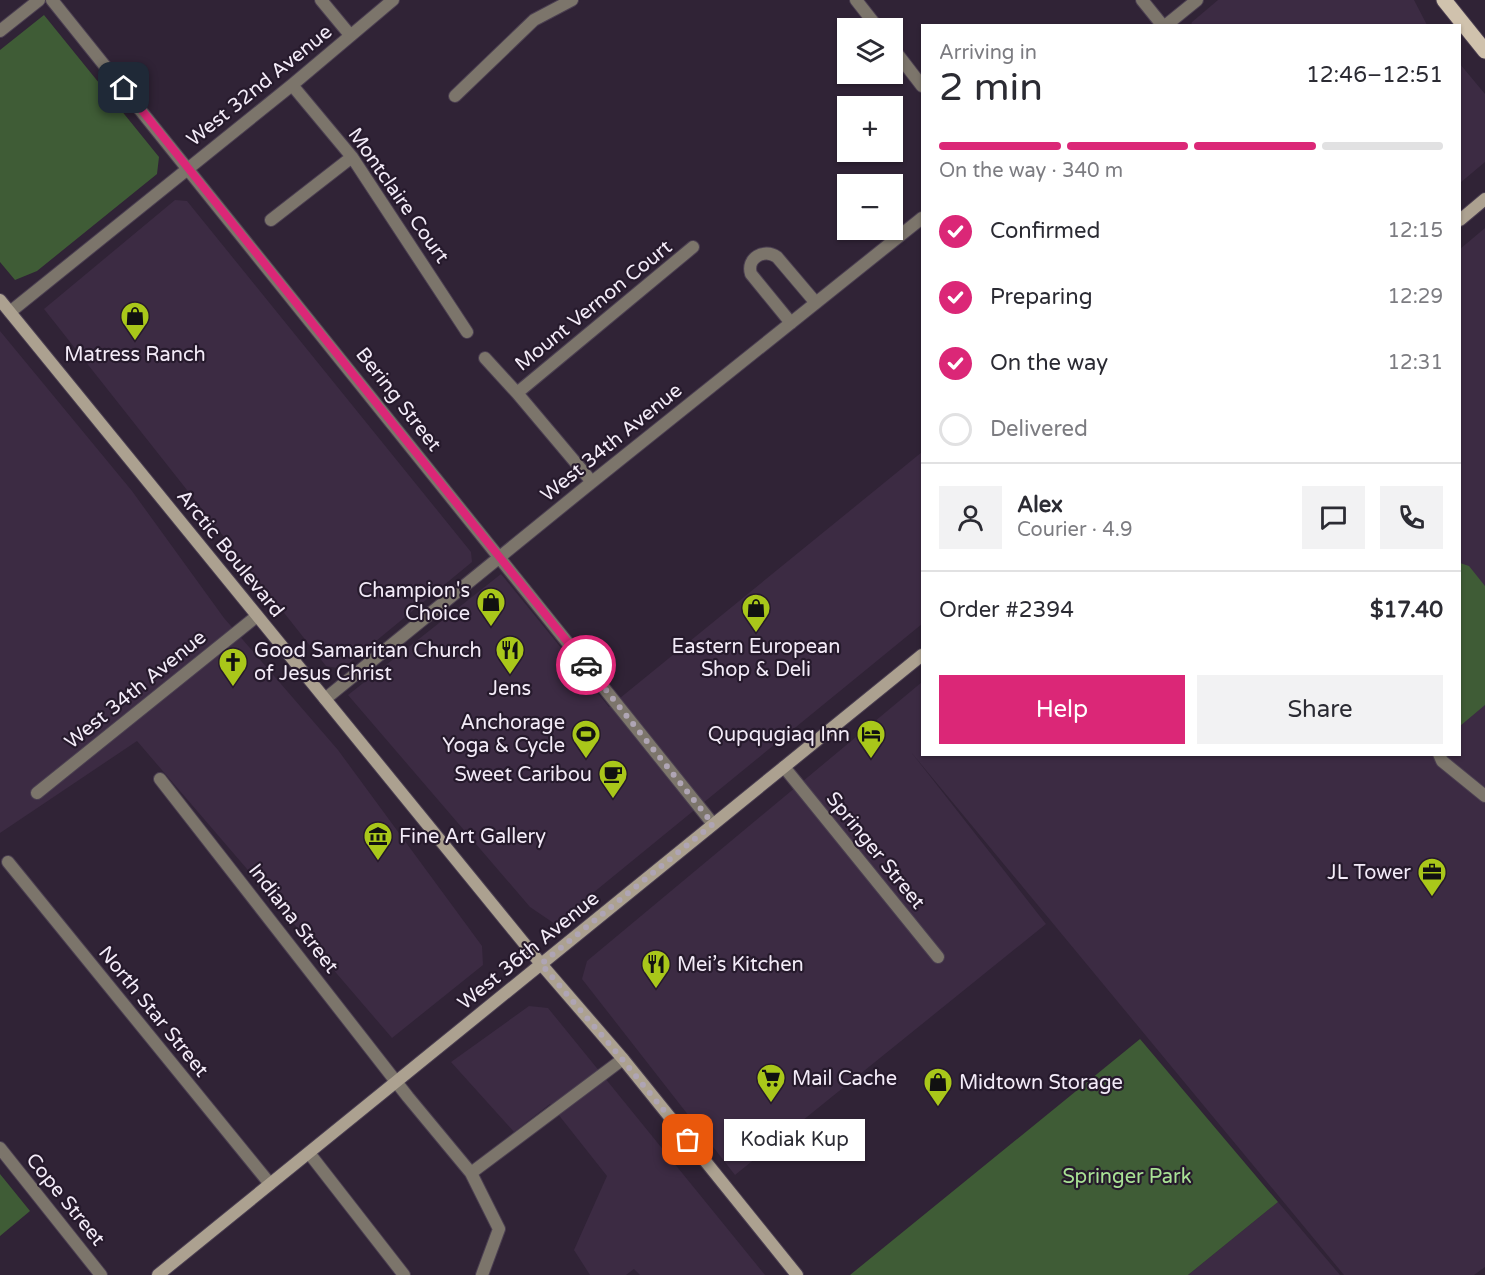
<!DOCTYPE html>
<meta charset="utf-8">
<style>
:root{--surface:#fff;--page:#f2f2f3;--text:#2b2b33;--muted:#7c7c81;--line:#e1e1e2;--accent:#db2777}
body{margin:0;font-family:"Varela Round",sans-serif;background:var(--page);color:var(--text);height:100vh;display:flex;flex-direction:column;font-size:22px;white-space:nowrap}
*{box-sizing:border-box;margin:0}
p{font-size:20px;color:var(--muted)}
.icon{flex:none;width:33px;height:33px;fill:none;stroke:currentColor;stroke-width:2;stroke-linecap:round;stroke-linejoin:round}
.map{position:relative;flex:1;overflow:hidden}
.side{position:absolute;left:921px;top:24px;width:540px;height:732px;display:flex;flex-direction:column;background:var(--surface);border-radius:0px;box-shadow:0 2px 4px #0004}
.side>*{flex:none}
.buttons{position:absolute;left:837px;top:18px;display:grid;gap:12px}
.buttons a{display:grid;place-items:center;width:66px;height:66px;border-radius:0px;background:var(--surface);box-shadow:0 2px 4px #0004;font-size:30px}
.pin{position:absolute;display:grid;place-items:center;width:51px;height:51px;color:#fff;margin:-26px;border-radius:12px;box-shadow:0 3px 9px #0006}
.courier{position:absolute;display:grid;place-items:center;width:60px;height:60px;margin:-30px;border:4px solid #db2777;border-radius:50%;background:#fff;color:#222;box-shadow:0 2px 8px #0007}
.bubble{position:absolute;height:42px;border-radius:0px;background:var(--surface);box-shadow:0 2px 4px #0004;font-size:20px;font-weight:600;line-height:42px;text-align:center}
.overview em{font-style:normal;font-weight:600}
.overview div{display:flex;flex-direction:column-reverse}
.overview{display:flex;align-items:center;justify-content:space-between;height:102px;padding:0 18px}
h1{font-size:39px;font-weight:600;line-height:45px}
.bar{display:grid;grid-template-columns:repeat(4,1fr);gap:9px 6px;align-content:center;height:72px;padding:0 18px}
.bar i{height:8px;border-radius:4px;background:var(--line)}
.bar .active{background:var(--accent)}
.bar p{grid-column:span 4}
.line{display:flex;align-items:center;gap:15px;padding:0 18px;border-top:2px solid var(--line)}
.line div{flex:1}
.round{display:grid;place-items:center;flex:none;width:63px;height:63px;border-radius:0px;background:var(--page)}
ol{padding:0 18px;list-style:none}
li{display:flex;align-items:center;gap:18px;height:66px}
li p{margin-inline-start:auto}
li .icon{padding:6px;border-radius:50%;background:var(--accent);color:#fff;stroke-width:4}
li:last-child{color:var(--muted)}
li i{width:33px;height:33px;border:3px solid var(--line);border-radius:50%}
.button{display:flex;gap:12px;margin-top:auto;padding:12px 18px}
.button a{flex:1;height:69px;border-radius:0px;background:var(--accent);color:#fff;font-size:24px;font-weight:600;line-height:69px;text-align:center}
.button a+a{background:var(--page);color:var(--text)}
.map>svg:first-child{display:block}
</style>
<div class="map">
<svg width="1485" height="1275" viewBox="0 0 1485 1275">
<rect width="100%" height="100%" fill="#302336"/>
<!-- built -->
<path fill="#3c2b43" d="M1218,0h196l13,25h-236l1,-3z
M1460,64l25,30v68l-25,21z
M175,200l12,1 284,351 1,10 -130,107 -16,-3 -282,-357z
M1485,228v1039l-11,8h-130l-433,-523 135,172 -311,251 -153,-196 5,-18 335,-279v72h538v-505z
M0,331l132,160 92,127 114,132 144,196 1,19 -91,73 -255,-297 -137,92z
M922,452v172l-367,300 -25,-17 -182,-212 153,-121 108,133z
M529,1006l19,2 217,267h-125l-6,-6 -8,6h-36l-16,-25 33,-74 -57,-72 -36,28 -63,-70z
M1278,1202l62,73h-152z"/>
<!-- green -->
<path fill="#3f5c36" d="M44,15l115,142 -2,17 -120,97 -22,9 -15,-18v-212z
M1460,563l9,3 16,20v119l-25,21z
M1140,1039l138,163 -90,73h-338z
M0,1174l30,37 -30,25z"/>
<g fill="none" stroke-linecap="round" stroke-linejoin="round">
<!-- minor casing -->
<g stroke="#4b3f51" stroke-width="14">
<path id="minor" d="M52,0l661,824
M321,0l29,35
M856,0l22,28
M1142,0l21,26
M1165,26l32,-26
M0,31l39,-31
M892,47l30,39
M292,85l60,72 115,175
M455,96l79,-76 38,-20
M271,220l81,-63
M10,312l282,-227 101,-85
M791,323l-40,-49c-5,-16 13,-26 26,-17l39,46
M485,358l32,35 75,89
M517,393l176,-146
M325,699l267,-217 330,-264
M1439,754l3,7 43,35
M784,767l154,190
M160,779l248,318 63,76 28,56 -17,46
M37,793l220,-177
M8,862l262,322
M0,1148l101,127
M309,1153l95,122
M471,1173l152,-114"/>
</g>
<!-- secondary casing -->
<g stroke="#4b3f51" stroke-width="14">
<path id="secondary" d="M1460,220l25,-21
M0,300l541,664 82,95 174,216
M158,1275l764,-620"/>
</g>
<!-- primary casing -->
<g stroke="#4b3f51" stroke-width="17">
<path id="primary" d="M1444,0l41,51"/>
</g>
<!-- minor -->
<use href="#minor" stroke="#7c756b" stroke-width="12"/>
<!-- secondary -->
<use href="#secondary" stroke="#aca190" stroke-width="12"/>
<!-- primary -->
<use href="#primary" stroke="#d0c2ad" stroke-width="15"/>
</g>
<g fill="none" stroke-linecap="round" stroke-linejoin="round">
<!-- done -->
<path stroke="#afa5b4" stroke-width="6" stroke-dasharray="0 10.8" d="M586,665l127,159 -172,140 81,95 66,81"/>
<!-- route -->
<path stroke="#db2777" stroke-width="8" d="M124,88l462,577"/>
</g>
<!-- icons -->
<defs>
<g id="shop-pin" transform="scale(1.5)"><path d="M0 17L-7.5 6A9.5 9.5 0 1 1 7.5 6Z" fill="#a9c71a" stroke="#261a2c"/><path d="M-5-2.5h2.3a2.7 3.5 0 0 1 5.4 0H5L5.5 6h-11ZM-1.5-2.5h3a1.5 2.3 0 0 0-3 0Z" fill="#111"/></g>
<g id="restaurant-pin" transform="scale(1.5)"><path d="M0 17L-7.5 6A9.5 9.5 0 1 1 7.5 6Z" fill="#a9c71a" stroke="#261a2c"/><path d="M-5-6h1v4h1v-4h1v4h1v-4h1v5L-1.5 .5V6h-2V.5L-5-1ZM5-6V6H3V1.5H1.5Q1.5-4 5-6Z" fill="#111"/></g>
<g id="church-pin" transform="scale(1.5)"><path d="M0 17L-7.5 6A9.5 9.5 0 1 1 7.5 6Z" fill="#a9c71a" stroke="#261a2c"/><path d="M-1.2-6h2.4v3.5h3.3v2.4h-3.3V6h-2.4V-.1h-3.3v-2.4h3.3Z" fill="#111"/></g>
<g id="stadium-pin" transform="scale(1.5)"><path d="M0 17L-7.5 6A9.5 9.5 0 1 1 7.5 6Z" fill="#a9c71a" stroke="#261a2c"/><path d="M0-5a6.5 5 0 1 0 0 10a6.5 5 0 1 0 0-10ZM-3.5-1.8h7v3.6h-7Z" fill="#111"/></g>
<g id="hotel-pin" transform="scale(1.5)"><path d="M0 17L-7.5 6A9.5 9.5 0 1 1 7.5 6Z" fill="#a9c71a" stroke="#261a2c"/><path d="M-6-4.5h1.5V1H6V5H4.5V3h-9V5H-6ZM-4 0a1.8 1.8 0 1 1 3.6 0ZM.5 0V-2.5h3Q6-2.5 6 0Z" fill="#111"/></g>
<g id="cafe-pin" transform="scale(1.5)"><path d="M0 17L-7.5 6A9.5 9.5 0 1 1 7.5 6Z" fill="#a9c71a" stroke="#261a2c"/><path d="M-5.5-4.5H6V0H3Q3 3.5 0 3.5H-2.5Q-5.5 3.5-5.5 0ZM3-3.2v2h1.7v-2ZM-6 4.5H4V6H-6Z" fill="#111"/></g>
<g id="museum-pin" transform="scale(1.5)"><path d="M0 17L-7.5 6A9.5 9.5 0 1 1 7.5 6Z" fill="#a9c71a" stroke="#261a2c"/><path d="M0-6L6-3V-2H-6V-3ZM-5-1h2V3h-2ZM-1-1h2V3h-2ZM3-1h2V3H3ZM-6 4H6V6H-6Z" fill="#111"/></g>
<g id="office-pin" transform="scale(1.5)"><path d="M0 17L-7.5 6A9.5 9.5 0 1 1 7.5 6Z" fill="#a9c71a" stroke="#261a2c"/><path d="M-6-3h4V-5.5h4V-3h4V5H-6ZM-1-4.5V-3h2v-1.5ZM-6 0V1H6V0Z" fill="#111"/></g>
<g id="supermarket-pin" transform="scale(1.5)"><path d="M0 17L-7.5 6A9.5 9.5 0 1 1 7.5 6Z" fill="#a9c71a" stroke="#261a2c"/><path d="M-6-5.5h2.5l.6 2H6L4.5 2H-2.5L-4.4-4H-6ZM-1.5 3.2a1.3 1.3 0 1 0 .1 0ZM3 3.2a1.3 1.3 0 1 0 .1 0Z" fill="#111"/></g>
</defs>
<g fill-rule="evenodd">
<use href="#shop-pin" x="135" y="316"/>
<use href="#shop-pin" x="491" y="602"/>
<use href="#shop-pin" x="756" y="608"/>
<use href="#restaurant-pin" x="510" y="650"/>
<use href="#church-pin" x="233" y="662"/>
<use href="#stadium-pin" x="586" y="734"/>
<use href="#hotel-pin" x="871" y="734"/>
<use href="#cafe-pin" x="613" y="774"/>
<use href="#museum-pin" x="378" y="836"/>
<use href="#office-pin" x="1432" y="872"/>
<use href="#restaurant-pin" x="656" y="964"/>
<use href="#supermarket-pin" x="771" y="1078"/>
<use href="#shop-pin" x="938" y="1082"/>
</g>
<g text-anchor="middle" stroke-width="4.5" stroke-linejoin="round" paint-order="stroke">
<!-- street labels -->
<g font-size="20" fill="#f3ebf8" stroke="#261a2c">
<text transform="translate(259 85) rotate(-39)" y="7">West 32nd Avenue</text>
<text transform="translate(399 195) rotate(55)" y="7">Montclaire Court</text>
<text transform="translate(593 305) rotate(-39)" y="7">Mount Vernon Court</text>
<text transform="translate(399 399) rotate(52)" y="7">Bering Street</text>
<text transform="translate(611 442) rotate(-39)" y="7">West 34th Avenue</text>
<text transform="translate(231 553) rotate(51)" y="7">Arctic Boulevard</text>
<text transform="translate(135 689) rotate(-39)" y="7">West 34th Avenue</text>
<text transform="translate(876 850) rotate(51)" y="7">Springer Street</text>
<text transform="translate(294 918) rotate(52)" y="7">Indiana Street</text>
<text transform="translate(528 950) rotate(-39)" y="7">West 36th Avenue</text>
<text transform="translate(154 1011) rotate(51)" y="7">North Star Street</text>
<text transform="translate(66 1199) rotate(51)" y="7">Cope Street</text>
</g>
<!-- poi labels -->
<g font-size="20" fill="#f3ebf8" stroke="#261a2c" text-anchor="end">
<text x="135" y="361" text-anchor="middle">Matress Ranch</text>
<text x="470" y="597">Champion's<tspan x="470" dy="23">Choice</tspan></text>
<text x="756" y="653" text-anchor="middle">Eastern European<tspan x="756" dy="23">Shop &amp; Deli</tspan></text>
<text x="254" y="657" text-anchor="start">Good Samaritan Church<tspan x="254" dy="23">of Jesus Christ</tspan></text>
<text x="510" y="695" text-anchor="middle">Jens</text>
<text x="565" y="729">Anchorage<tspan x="565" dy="23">Yoga &amp; Cycle</tspan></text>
<text x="850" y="741">Qupqugiaq Inn</text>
<text x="592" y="781">Sweet Caribou</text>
<text x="399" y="843" text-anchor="start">Fine Art Gallery</text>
<text x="1411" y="879">JL Tower</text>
<text x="677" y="971" text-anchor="start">Mei’s Kitchen</text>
<text x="792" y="1085" text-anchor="start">Mail Cache</text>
<text x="959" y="1089" text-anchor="start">Midtown Storage</text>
</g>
<!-- park labels -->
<g font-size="20" fill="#a9e295" stroke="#261a2c">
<text x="1127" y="1183">Springer Park</text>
</g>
</g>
</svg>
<div class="buttons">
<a><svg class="icon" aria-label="layers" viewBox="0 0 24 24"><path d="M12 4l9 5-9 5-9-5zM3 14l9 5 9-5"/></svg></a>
<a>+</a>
<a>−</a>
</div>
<div class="pin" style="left:688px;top:1140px;background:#ea580c"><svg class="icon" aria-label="bag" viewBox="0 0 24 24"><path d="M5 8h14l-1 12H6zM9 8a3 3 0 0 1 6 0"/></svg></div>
<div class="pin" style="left:124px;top:88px;background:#1f2937"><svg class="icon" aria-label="home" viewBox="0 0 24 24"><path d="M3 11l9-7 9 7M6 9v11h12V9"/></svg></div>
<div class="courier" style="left:586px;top:665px"><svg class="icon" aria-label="car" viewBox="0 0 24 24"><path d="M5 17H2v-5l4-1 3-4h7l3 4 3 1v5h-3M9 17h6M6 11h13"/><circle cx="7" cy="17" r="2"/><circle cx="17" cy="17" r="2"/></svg></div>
<div class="bubble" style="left:724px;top:1119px;width:141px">Kodiak Kup</div>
<section class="side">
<div class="overview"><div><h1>2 min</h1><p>Arriving in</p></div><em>12:46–12:51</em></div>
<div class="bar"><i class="active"></i><i class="active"></i><i class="active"></i><i></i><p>On the way · 340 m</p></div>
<ol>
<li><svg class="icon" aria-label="check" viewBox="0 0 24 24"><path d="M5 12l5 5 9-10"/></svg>Confirmed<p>12:15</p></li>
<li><svg class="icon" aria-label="check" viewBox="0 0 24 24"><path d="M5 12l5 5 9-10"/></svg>Preparing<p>12:29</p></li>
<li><svg class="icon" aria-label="check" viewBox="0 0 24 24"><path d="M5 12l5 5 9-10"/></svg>On the way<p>12:31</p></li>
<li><i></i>Delivered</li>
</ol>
<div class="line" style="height:108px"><a class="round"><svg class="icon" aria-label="person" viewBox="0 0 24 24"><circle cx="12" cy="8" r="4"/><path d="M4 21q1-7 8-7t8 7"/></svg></a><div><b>Alex</b><p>Courier · 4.9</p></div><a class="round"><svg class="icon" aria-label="chat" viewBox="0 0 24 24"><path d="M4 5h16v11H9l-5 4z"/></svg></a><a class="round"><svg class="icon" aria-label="phone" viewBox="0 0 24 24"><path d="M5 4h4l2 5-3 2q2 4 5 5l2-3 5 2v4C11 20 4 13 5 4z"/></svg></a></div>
<div class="line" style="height:78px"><div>Order #2394</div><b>$17.40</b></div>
<div class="button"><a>Help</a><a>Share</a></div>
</section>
</div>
